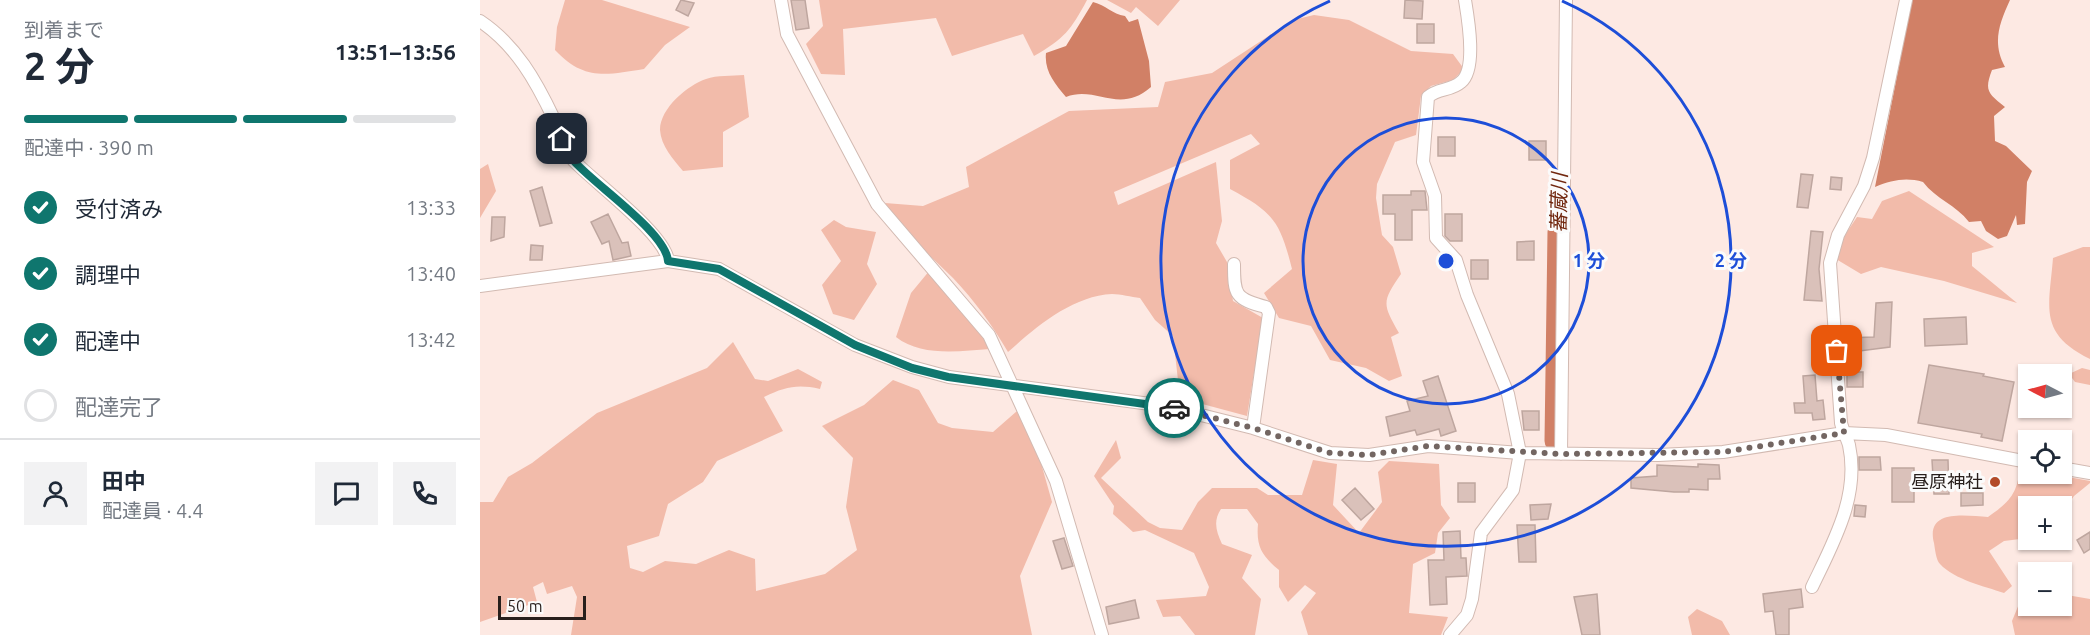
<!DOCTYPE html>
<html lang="ja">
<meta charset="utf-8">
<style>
:root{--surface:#fff;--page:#f2f2f3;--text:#1f2937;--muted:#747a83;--line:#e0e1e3;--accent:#0f766e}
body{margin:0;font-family:Ubuntu,"Noto Sans JP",sans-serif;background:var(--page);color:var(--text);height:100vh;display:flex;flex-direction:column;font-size:22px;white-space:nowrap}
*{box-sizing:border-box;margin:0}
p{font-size:20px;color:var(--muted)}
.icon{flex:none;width:33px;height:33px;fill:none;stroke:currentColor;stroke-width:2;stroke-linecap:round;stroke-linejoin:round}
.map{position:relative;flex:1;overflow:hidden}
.sheet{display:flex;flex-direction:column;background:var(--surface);width:480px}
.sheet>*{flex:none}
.needle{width:39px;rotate:276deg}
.controls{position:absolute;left:1538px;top:364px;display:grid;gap:12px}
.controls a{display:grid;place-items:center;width:54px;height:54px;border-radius:0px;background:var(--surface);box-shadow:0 2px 4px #0004;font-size:30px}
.scale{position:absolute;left:18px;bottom:15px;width:88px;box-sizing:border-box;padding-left:6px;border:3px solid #281f1c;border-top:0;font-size:16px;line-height:21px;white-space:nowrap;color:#281f1c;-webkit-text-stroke:4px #fbfbfb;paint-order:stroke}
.pin{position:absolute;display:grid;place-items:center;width:51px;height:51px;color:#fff;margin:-26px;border-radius:12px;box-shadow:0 3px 9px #0006}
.courier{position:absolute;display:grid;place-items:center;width:60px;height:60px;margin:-30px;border:4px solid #0f766e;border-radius:50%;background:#fff;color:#222;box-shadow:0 2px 8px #0007}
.headline em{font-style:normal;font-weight:700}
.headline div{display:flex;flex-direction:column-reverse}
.headline{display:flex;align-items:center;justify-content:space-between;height:102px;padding:0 24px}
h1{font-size:39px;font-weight:700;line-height:45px}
.bar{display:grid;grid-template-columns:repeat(4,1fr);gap:9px 6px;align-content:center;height:72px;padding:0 24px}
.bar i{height:8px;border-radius:4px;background:var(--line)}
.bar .on{background:var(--accent)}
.bar p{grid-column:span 4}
.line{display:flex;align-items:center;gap:15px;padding:0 24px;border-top:2px solid var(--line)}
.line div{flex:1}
.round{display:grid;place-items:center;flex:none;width:63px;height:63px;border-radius:0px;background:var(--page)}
ol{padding:0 24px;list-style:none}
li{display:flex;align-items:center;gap:18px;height:66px}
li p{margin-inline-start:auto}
li .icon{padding:6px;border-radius:50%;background:var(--accent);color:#fff;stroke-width:4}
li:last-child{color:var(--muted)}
li i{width:33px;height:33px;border:3px solid var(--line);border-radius:50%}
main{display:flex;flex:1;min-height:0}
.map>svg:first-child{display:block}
</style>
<main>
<section class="sheet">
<div class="headline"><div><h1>2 分</h1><p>到着まで</p></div><em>13:51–13:56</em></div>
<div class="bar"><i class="on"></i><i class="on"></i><i class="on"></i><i></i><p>配達中 · 390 m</p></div>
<ol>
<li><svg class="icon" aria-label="check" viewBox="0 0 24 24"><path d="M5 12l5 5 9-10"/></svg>受付済み<p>13:33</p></li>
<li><svg class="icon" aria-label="check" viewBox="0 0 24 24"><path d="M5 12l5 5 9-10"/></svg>調理中<p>13:40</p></li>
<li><svg class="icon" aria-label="check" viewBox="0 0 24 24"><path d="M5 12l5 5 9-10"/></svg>配達中<p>13:42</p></li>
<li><i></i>配達完了</li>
</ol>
<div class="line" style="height:108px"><a class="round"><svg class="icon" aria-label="person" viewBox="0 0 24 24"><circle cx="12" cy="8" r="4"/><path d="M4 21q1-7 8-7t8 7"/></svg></a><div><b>田中</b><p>配達員 · 4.4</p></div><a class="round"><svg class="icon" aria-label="chat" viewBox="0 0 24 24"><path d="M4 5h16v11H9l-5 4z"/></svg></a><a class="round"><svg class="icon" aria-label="phone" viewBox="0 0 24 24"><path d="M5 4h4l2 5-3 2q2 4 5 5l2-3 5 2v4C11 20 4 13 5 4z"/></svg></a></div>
</section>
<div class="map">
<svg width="1610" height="635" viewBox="0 0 1610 635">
<rect width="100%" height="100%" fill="#fde9e3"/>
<!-- green -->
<path fill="#f2bbaa" d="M85,0h37l88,27 -25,18 -21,24c-38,6 -60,12 -89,-19l2,-23z
M339,0h268c-16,30 -23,39 -53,56l-11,-22 -71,22 -16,-38 -93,11 2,46 -24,-1 -15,-30 17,-18z
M627,0h73l-22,26 -22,-19 -5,6z
M834,15l35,5 62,31 42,3 11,15 -11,11 -22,6 -10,10 -5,39 -21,7 -18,42 -1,14 6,37 11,12 8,27c-19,28 -19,29 -2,59l-8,4 11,39 -13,5 -23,-13 -36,-8 -19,-34 -32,-8 -15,-25 28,-24c-12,-48 -19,-57 -62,-80v-29l30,-16 -9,-10 -137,58 4,13 98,-43 6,59 -6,22 11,19 6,39 30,17 -16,98 -67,-18 -7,-62 -18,-16 -15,-22c-9,-1 -19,-4 -28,-4 -40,2 -76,33 -104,58 -16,-27 -33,-51 -55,-74 -24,-24 -51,-45 -68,-75l38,3 46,-19 -3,-20 103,-56 89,-4 7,-25 47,-9 81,-53z
M264,75l5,42 -26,15v35l-40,4c-10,-12 -22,-25 -23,-41 0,-22 28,-45 46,-51 11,-4 26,-3 38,-4z
M8,164l8,27 -16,27v-49z
M1429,191l85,56 -22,6v13l45,37 -73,-22 -63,-14 -20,7 -25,-15 9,-24 12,-18 15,2 10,-18z
M354,220l12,7 30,5 -9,32 10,20 -23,36 -21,-6 -11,-29 19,-24 -20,-31z
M1603,247h7v112c-52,-26 -41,-51 -37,-101z
M450,270l46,53 14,26c-30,2 -69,8 -94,-12l15,-44z
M253,342l22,37 13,2 30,-12 24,13 -2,7c-23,-5 -35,-2 -56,8l19,34 -66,30 -14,21 -35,22 -9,32 -32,10 3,22 13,4 22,-11 31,3 33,-14 26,9 1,32 69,-17 32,-24 -11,-43 7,-49 -31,-32 42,-21 29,-25 26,10 19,33 14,5 41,4 24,-21 24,52 11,39 -32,74 12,59h-461l6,-38 -5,-11 -25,8 -4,-12 -10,5 4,15 -57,20v-120h13l15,-25 24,-14 65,-50 110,-45z
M1602,368l8,2v15l-15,-3 -6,-8z
M636,440l5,18 -20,20 47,44 12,6 22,2 16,-28 14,-14h45l11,7h34l11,-35 24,4 -4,41 26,28 23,-31 -4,-30 11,-11 50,3 2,41 9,13 -12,15 -3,20 -22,11 -4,49 39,4 -7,18h-133l-7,-23 15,-19 -11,-8 -17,17 -9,-15v-17c-17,-14 -23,-23 -21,-46l-11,-15h-26c-8,12 -5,22 1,35l30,11 -10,23 19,21 -6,36h-60l-15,-19 -17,1 -7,-17 50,-4 3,-9 -15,-34 -49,-23 -12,2 -20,-18 1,-8 -20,-30z
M1540,468l8,2v4h24l38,7v2l-16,13 -13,19v-8h-33v31l-24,3 -15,10 23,35 -8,7c-20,-7 -49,-13 -64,-29 -4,-4 -5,-15 -6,-21 -9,-35 33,-27 54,-26 21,-15 29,-22 32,-49z
M1581,594l29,5v36h-75l-3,-14 7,-17 9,-4v6h33z
M1217,609l25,12 8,14h-38l-4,-18z"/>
<!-- water -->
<path fill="#d18066" d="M1432,0h98c-11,24 -18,43 -5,67l-13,3c-8,21 -4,23 13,37l-11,9 1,25 11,5 26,25 -5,11 -2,42 -8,1 -1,-10 -9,21 -9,3 -12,-8 -5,-10 -12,1c-13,-17 -33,-23 -46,-40 -17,-5 -31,-2 -48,5z
M613,2c13,3 19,12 32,14l4,6 9,-3 11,42 2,26c-32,28 -55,-2 -85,10 -11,-13 -22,-26 -20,-44l20,-7z"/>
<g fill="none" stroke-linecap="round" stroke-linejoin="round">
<!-- river -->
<path stroke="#d18066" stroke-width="21" d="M1075,441l3,-209"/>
</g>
<!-- building -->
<path fill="#dac1ba" stroke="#bea69f" stroke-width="1.5" d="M201,0l13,3 -6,13 -12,-6z
M311,0h14l4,28 -13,2z
M925,0l18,1 -1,18 -18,-1z
M937,24h17v19h-17z
M958,137h17v19h-17z
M1049,141h17v19h-17z
M1321,174l12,1 -5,33 -11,-1z
M1351,177l11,1 -1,12 -11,-1z
M62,187l10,36 -12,3 -10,-35z
M931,191h14l2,19h-15v30h-17v-26h-12v-19h28z
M128,214l14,29 6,-1 3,14 -18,4 -4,-19 -7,3 -11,-22z
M965,214h17v27h-12l-5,-5z
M12,217h13l-1,20 -13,4z
M1331,231l12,1 -4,37 3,32 -18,-1z
M1054,241v19h-17v-18z
M51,245l12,1 -1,14h-12z
M991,260h17v19h-17z
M1412,302l-2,45 -46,6 -1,-15 31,-1 2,-34z
M1486,317l1,27 -42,2 -1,-27z
M1449,365l55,9 -1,2 31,6 -12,59 -21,-4 1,-3 -64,-11z
M1367,372h16v15h-16z
M1335,375l2,26 6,-1 2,19 -12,1 -1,-7h-17l-1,-10h11l-2,-27z
M958,376l18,55 -15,5 -2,-7 -22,6 -2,-5 -25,6 -4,-19 24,-6 -3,-10 21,-5 -5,-15z
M1042,411h17v19h-15z
M1400,457l1,13h-22v-13z
M1452,460h16l1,34h-15z
M1218,464l21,1 1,14h-12v11l-19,-1v3h-15l-43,-4v-10l26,-2v-11l41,2z
M1412,468h22v34h-22z
M978,483h17v19h-17z
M875,488l19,21 -13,11 -19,-20z
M1481,493h22v12l-22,1z
M1071,504l-3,15 -17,1 -1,-15z
M1375,505l11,1 -1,11 -11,-1z
M1037,525h18l1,37h-17z
M980,531l1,27h5l1,18 -21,1 1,27 -17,1 -2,-45h16l-1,-28z
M1610,532v17l-6,4 -7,-13z
M584,538l9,28 -11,3 -9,-28z
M1321,589l2,18 -14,2v26h-13l-3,-24 -8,1 -2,-18z
M1117,594l3,41h-18l-8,-38z
M655,600l4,18 -30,6 -3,-17z"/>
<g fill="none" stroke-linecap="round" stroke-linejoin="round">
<!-- minor casing -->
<g stroke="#d2bab2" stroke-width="14">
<path id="minor" d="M301,0l6,34 90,170 112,131 67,146 46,154
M0,21c36,24 56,60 74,98 5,13 11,32 20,42 20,21 92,74 94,100
M754,264c0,31 1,35 32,43l3,6 -16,115
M0,286l188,-25 51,8 136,76 57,22 37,10 216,29 88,22 77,25 39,2 59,-9 92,7 138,2 65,-3 121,-19 42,2 142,27
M1081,454l5,-454
M1581,468l29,5
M1332,587c21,-44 48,-91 37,-142 -2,-7 -6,-14 -8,-22l-11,-160 8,-28 26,-49 9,-28 33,-158
M970,635l17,-20 5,-16 9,-66 32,-43 7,-37 -12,-59 -41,-99 -11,-35 -20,-22 -1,-42 -12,-34 5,-65c10,-9 23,-6 33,-15 16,-13 7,-64 4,-82"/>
</g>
<!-- minor -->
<use href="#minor" stroke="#fff" stroke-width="12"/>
</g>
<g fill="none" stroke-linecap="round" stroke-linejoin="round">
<!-- done -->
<path stroke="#736662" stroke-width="6" stroke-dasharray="0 10.8" d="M694,408l79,20 77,25 39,2 59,-9 133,8 162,-2 121,-19 -7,-82"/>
<!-- route -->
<path stroke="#0f766e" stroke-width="8" d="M82,139c4,6 6,15 11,21 19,23 93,72 95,101l51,8 136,76 57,23 36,9 226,31"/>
</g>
<!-- distance rings -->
<g fill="none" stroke="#1d4ed8" stroke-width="3">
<circle cx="966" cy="261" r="143"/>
<path d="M1082 1A285 285 0 1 1 850 1"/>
</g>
<!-- markers -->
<circle fill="#b34b29" stroke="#fbfbfb" stroke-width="2" cx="1515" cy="482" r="6"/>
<g text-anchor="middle" stroke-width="6" stroke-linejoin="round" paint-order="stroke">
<!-- poi labels -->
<g font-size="18" fill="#281f1c" stroke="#fbfbfb" text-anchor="end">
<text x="1503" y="488">昼原神社</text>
</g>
<!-- water labels -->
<g font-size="20" font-style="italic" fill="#71270e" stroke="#fbfbfb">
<text transform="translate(1079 203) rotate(-89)" y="7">蕃蔵川</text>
</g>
</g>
<circle cx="966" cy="261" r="9" fill="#1d4ed8" stroke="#fbfbfb" stroke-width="3"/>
<g font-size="18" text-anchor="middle" font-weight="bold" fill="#1d4ed8" stroke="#fbfbfb" stroke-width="6" stroke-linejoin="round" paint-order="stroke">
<text x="1109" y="267">1 分</text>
<text x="1251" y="267">2 分</text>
</g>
</svg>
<div class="controls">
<a><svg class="needle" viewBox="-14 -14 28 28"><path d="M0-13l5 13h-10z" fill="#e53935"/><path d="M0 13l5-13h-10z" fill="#747a83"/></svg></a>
<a><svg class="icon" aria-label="locate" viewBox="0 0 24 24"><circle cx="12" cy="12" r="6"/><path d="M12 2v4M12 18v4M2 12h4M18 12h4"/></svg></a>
<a>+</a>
<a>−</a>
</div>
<div class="scale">50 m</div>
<div class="pin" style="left:1357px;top:351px;background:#ea580c"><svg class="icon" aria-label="bag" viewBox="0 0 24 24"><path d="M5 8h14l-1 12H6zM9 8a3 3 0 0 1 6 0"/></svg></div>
<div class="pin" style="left:82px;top:139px;background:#1f2937"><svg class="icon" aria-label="home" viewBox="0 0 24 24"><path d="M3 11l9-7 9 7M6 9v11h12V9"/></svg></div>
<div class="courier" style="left:694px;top:408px"><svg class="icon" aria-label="car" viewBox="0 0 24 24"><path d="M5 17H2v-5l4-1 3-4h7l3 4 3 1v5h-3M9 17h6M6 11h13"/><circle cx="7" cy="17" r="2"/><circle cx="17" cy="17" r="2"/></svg></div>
</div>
</main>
